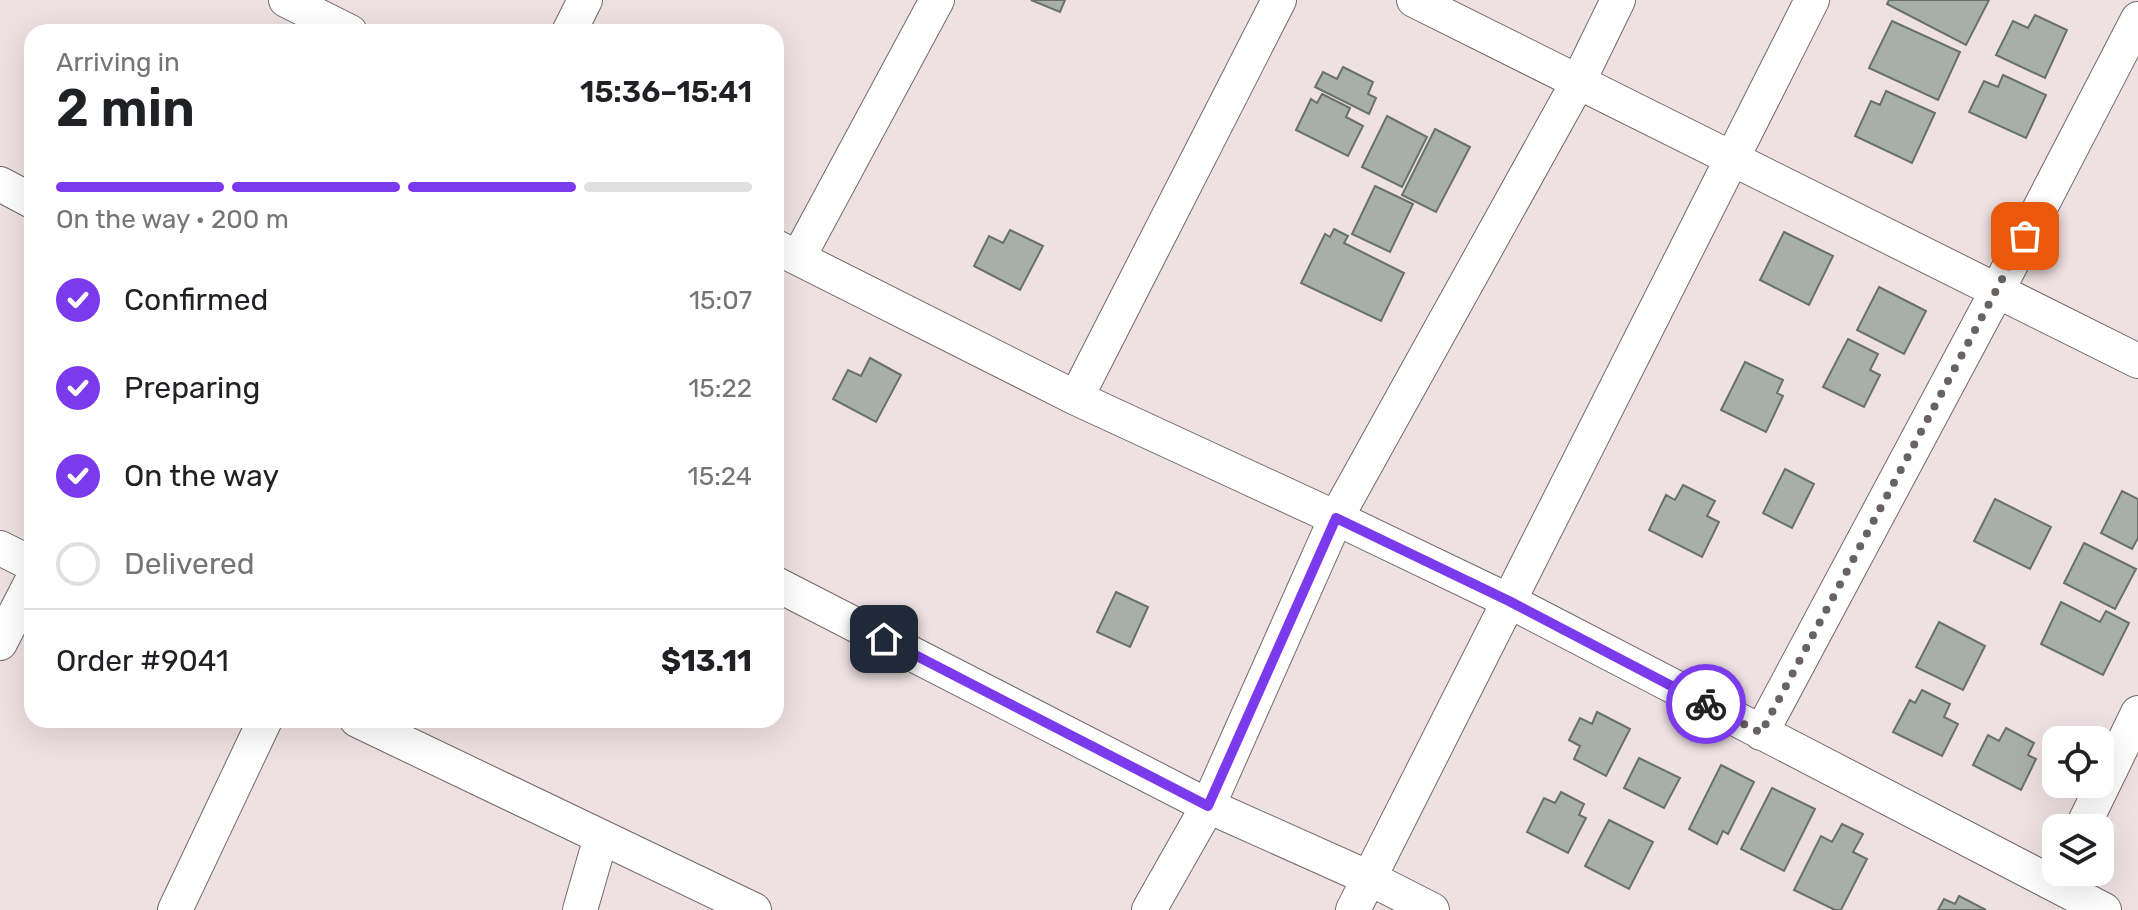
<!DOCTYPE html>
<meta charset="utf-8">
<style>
:root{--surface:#fff;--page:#f2f2f2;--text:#202124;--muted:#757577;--line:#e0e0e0;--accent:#7c3aed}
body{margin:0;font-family:Rubik,sans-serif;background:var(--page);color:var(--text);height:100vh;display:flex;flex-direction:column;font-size:30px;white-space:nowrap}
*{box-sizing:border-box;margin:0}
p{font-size:26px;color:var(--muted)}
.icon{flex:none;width:44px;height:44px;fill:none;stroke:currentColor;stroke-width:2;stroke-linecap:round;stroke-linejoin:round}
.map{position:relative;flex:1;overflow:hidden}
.drawer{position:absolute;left:24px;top:24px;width:760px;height:704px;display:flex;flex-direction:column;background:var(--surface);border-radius:24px;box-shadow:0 8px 32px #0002}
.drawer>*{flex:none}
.fabs{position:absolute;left:2042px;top:726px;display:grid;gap:16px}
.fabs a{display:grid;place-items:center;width:72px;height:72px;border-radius:16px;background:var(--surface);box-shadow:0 8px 32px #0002;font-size:40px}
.pin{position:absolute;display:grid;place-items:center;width:68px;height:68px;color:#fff;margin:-34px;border-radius:16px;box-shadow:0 4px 12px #0006}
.courier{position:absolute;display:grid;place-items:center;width:80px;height:80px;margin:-40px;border:6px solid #7c3aed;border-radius:50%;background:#fff;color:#222;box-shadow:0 2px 10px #0007}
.head em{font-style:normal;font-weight:600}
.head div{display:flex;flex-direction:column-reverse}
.head{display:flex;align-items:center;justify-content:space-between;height:136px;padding:0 32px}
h1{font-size:52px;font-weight:600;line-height:60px}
.bar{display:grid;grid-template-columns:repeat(4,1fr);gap:12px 8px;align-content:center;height:96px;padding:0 32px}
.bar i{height:10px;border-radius:6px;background:var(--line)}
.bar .on{background:var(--accent)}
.bar p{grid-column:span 4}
.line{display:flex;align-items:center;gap:20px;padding:0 32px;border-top:2px solid var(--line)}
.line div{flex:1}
ol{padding:0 32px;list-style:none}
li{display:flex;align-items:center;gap:24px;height:88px}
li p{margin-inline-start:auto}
li .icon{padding:8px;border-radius:50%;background:var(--accent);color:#fff;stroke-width:4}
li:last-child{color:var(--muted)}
li i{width:44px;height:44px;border:4px solid var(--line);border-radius:50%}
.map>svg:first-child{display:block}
</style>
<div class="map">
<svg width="2138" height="910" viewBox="0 0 2138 910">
<rect width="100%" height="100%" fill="#efe1e3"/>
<!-- building -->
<path fill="#a7b0a8" stroke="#69716a" stroke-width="2" d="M1031,0h34l-5,12z
M1889,0h100l-23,45 -79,-41z
M2035,15l32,15 -22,48 -49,-23 17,-34 15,7z
M1892,21l68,31 -22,48 -69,-32z
M1343,67l30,15 -5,12 8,4 -7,16 -54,-27 8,-15 14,7z
M2003,75l43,20 -20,43 -57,-26 15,-31 14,6z
M1886,91l49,22 -23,50 -57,-27 16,-35 9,4z
M1322,94l28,14 -4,9 17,9 -15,30 -52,-26 15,-31 6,4z
M1387,116l40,21 -25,50 -40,-20z
M1435,129l35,18 -34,65 -34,-17z
M1375,186l38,18 -23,48 -38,-18z
M1334,229l14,7 -4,7 60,30 -23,48 -80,-38 24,-49 5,3z
M1010,230l33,16 -23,44 -46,-24 15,-30 14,7z
M1784,232l49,24 -24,49 -49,-25z
M1879,287l47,24 -22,43 -47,-24z
M1848,339l30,15 -8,16 10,5 -16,32 -41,-20z
M870,358l31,17 -25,47 -43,-23 15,-29 13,6z
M1745,362l38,18 -6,13 6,3 -17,36 -45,-22z
M1785,469l29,15 -22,44 -29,-15z
M1683,485l32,16 -8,15 12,6 -17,35 -53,-27 17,-35 9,5z
M2122,491l16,8v39l-6,11 -31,-16z
M1995,499l56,28 -21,42 -56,-28z
M2084,543l52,26 -21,40 -51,-26z
M1116,592l32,15 -18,40 -33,-15z
M2061,602l39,20 6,-11 23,12 -26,52 -62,-31z
M1939,622l46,24 -22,44 -47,-23z
M1922,690l28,14 -6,13 14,7 -16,32 -49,-24 17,-32 5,3z
M1597,712l33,17 -24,47 -32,-17 6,-13 -11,-6 11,-22 12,6z
M2006,728l28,15 -6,12 8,4 -15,31 -48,-25 15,-30 11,6z
M1639,758l41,20 -16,30 -40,-20z
M1721,765l33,17 -26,52 -5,-3 -6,13 -28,-15z
M1772,788l43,21 -31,62 -43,-22z
M1561,792l23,12 -5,11 7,3 -18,35 -41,-21 17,-34 11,5z
M1609,820l44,22 -24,47 -44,-23z
M1842,824l21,10 -10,18 14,7 -26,51h-6l-41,-20 27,-54 11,6z
M1959,896l27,14h-48l6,-11 11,5z"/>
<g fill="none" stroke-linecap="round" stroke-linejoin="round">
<!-- minor casing -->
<g stroke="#746869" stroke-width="36">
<path id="minor" d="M286,0l64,32
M1414,0l724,361
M569,32l16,-32
M0,184l32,17
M776,247l300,151 260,120 173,83 595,309
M798,258l139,-258
M1076,398l203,-398
M0,548l32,16
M776,584l432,222 161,72 63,32
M0,643l32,-62
M357,720l397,190
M1761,733l236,-442 141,-272
M2082,828l56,-115
M175,910l90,-190
M580,910l21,-73
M1149,910l59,-104 128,-288 242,-436 40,-82
M1353,910l459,-910"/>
</g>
<!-- minor -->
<use href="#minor" stroke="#fff" stroke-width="34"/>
</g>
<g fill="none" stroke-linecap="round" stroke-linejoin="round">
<!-- done -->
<path stroke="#696262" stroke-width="8" stroke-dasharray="0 14.4" d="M1706,704l55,29 264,-497"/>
<!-- route -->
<path stroke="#7c3aed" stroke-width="10" d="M884,639l324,167 128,-288 173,83 197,103"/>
</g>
</svg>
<div class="fabs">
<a><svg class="icon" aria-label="locate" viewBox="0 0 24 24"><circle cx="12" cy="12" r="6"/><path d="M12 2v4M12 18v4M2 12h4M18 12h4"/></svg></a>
<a><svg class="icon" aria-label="layers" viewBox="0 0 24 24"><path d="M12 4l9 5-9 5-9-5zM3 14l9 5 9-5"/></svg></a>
</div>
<div class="pin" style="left:2025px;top:236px;background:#ea580c"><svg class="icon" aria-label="bag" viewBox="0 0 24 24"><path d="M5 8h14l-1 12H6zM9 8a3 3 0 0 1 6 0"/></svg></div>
<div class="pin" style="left:884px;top:639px;background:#1f2937"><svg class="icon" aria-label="home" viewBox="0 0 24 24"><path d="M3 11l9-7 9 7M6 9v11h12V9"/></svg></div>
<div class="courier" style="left:1706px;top:704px"><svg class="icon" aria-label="bike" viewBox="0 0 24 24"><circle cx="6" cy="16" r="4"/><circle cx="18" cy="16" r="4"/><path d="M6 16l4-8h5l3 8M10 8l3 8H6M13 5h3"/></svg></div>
<section class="drawer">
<div class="head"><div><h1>2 min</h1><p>Arriving in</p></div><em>15:36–15:41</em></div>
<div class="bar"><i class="on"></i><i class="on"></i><i class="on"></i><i></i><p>On the way · 200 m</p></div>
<ol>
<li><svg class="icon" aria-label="check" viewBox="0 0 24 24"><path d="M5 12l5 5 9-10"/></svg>Confirmed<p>15:07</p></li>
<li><svg class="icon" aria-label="check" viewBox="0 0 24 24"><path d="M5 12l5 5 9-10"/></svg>Preparing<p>15:22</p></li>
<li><svg class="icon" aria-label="check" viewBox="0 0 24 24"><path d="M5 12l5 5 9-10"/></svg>On the way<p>15:24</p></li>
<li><i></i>Delivered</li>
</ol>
<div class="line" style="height:104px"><div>Order #9041</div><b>$13.11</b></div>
</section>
</div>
